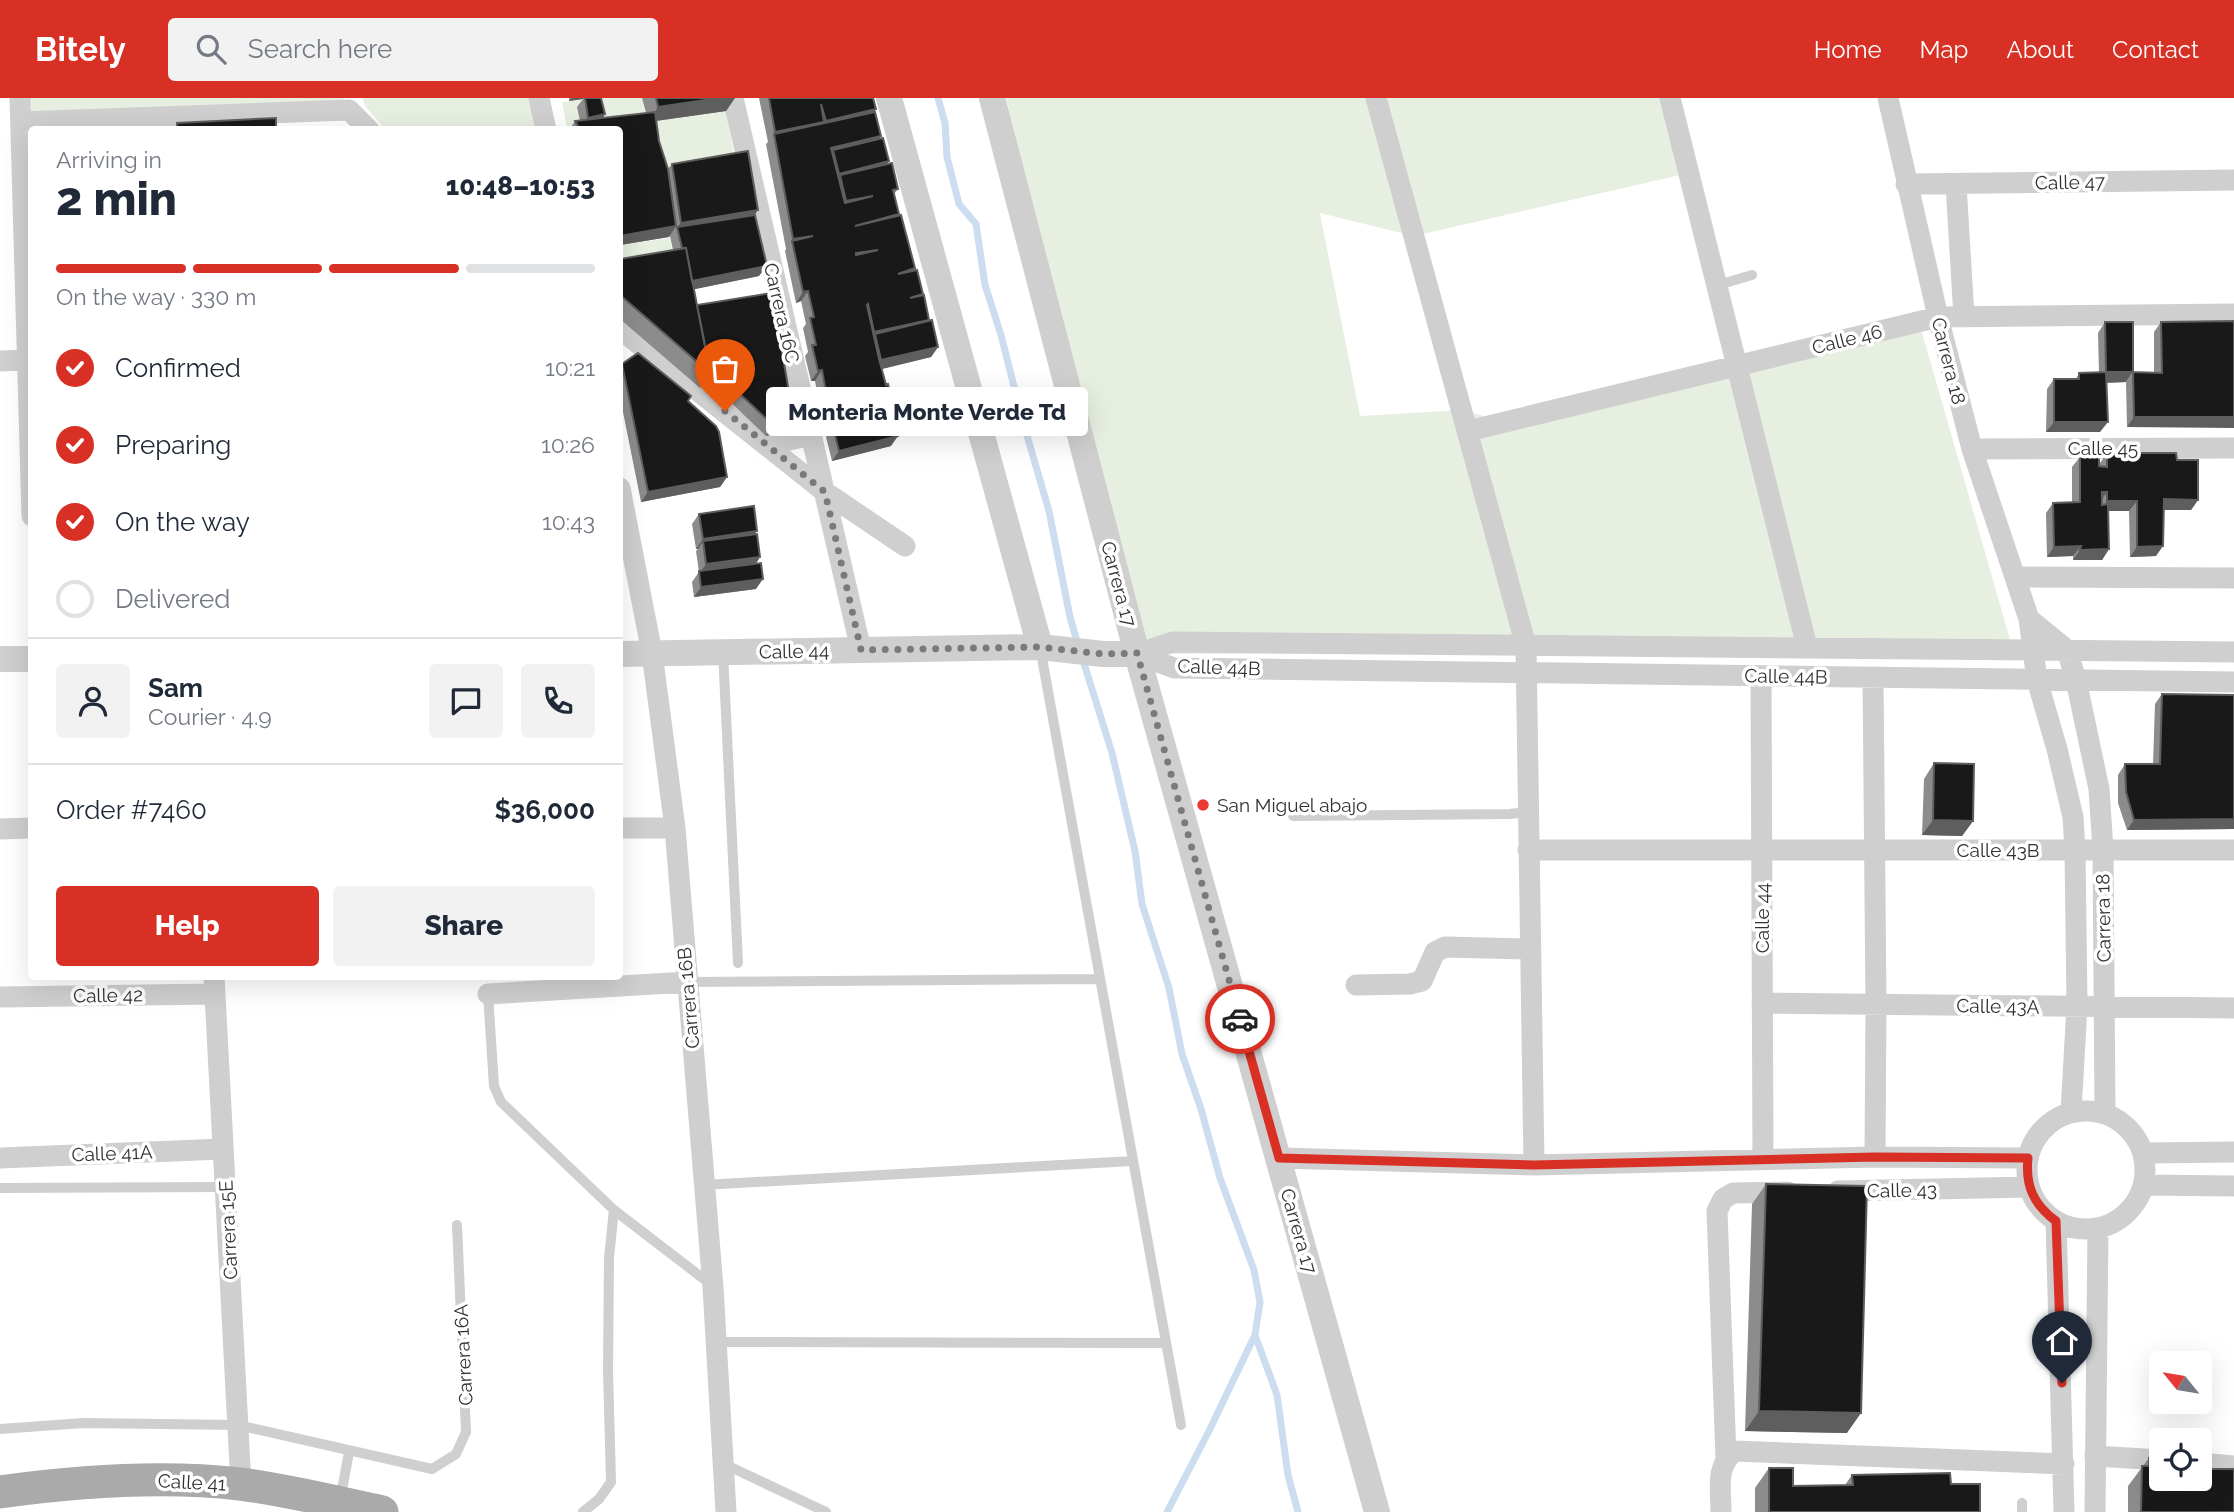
<!DOCTYPE html>
<meta charset="utf-8">
<style>
:root{--surface:#fff;--page:#f2f2f3;--text:#1f2937;--muted:#747a83;--line:#e0e1e3;--accent:#d93025}
body{margin:0;font-family:Raleway,sans-serif;background:var(--page);color:var(--text);height:100vh;display:flex;flex-direction:column;font-size:26px;white-space:nowrap}
*{box-sizing:border-box;margin:0}
p{font-size:23px;color:var(--muted)}
.icon{flex:none;width:38px;height:38px;fill:none;stroke:currentColor;stroke-width:2;stroke-linecap:round;stroke-linejoin:round}
.map{position:relative;flex:1;overflow:hidden}
.side{position:absolute;left:28px;top:28px;width:595px;height:854px;display:flex;flex-direction:column;background:var(--surface);border-radius:7px;box-shadow:0 7px 28px #0002}
.side>*{flex:none}
.needle{width:46px;rotate:300deg}
.tools{position:absolute;left:2149px;top:1253px;display:grid;gap:14px}
.tools a{display:grid;place-items:center;width:63px;height:63px;border-radius:7px;background:var(--surface);box-shadow:0 7px 28px #0002;font-size:35px}
.pin{position:absolute;display:grid;place-items:center;width:60px;height:60px;color:#fff;margin:-72px -30px;border-radius:50% 50% 50% 0;rotate:-45deg;box-shadow:0 0 7px #0007}
.pin .icon{rotate:45deg}
.courier{position:absolute;display:grid;place-items:center;width:70px;height:70px;margin:-35px;border:5px solid #d93025;border-radius:50%;background:#fff;color:#222;box-shadow:0 2px 9px #0007}
.bubble{position:absolute;height:49px;border-radius:7px;background:var(--surface);box-shadow:0 7px 28px #0002;font-size:23px;font-weight:800;line-height:49px;text-align:center}
.head em{font-style:normal;font-weight:800}
.head div{display:flex;flex-direction:column-reverse}
.head{display:flex;align-items:center;justify-content:space-between;height:119px;padding:0 28px}
h1{font-size:46px;font-weight:800;line-height:52px}
.bar{display:grid;grid-template-columns:repeat(4,1fr);gap:10px 7px;align-content:center;height:84px;padding:0 28px}
.bar i{height:9px;border-radius:5px;background:var(--line)}
.bar .current{background:var(--accent)}
.bar p{grid-column:span 4}
.line{display:flex;align-items:center;gap:18px;padding:0 28px;border-top:2px solid var(--line)}
.line div{flex:1}
.round{display:grid;place-items:center;flex:none;width:74px;height:74px;border-radius:7px;background:var(--page)}
ol{padding:0 28px;list-style:none}
li{display:flex;align-items:center;gap:21px;height:77px}
li p{margin-inline-start:auto}
li .icon{padding:7px;border-radius:50%;background:var(--accent);color:#fff;stroke-width:4}
li:last-child{color:var(--muted)}
li i{width:38px;height:38px;border:4px solid var(--line);border-radius:50%}
.cta{display:flex;gap:14px;margin-top:auto;padding:14px 28px}
.cta a{flex:1;height:80px;border-radius:7px;background:var(--accent);color:#fff;font-size:28px;font-weight:800;line-height:80px;text-align:center}
.cta a+a{background:var(--page);color:var(--text)}
header{display:flex;align-items:center;gap:42px;box-sizing:border-box;height:98px;padding:0 35px;background:var(--accent);color:#fff}
header strong{font-size:33px}
nav{display:flex;gap:38px;margin-inline-start:auto;font-size:24px}
.search{width:490px;height:63px;background:var(--page);display:flex;align-items:center;gap:18px;box-sizing:border-box;padding:0 24px;border-radius:7px;color:var(--muted);font-size:26px}
.map>svg:first-child{display:block}
</style>
<header>
<strong>Bitely</strong>
<div class="search"><svg class="icon" aria-label="search" viewBox="0 0 24 24"><circle cx="10" cy="10" r="6"/><path d="M15 15l6 6"/></svg>Search here</div>
<nav><a>Home</a><a>Map</a><a>About</a><a>Contact</a></nav>
</header>
<div class="map">
<svg width="2234" height="1414" viewBox="0 0 2234 1414">
<rect width="100%" height="100%" fill="#fff"/>
<!-- green -->
<path fill="#e6efe0" d="M30,0h313l1,4 -313,10z
M363,0h171l7,31h-156l-20,-23z
M593,0h49l5,24 -80,7 -5,-27z
M1006,0h664l19,75 -275,63 -94,-23 40,203 102,-6 42,12 415,-100 94,328 -876,4z
M726,13l10,55 -75,13 -13,-57z
M670,140l5,25 -55,10v-28z"/>
<g fill="none" stroke-linecap="round" stroke-linejoin="round">
<!-- stream -->
<path stroke="#ccddef" stroke-width="7" d="M938,0l7,25 2,34 12,47 17,20 9,61 16,50 22,87 26,89 21,106 8,28
M1082,559l30,96 23,98 7,53 27,84 13,66 19,55 19,69 34,92 6,32 -5,33 -46,96 -42,81
M1255,1237l22,60 11,80 10,37"/>
<!-- service -->
<path stroke="#cfcfcf" stroke-width="10" d="M1718,187l34,-10
M1040,549l141,778
M723,554l15,311
M1293,718l217,-2 17,-2
M687,884l412,-3
M488,896l6,92 7,16 113,108
M703,1087l429,-24
M0,1090l225,-1
M715,1244l450,1
M0,1331l83,-6 155,2 194,44 24,-15 10,-22 -9,-207
M724,1366l102,48
M340,1403l9,-49
M2022,1405v9
M583,1414l16,-13 12,-17 -3,-111 1,-114 5,-47 99,76"/>
<!-- minor -->
<path stroke="#cfcfcf" stroke-width="21" d="M20,0l12,418
M539,0l7,32
M733,0l128,552
M1376,0l150,548 8,519
M1670,0l137,549
M1888,0l50,219 34,132 57,170 8,61 20,69 16,68 2,33 2,156 -6,106
M21,24l328,-12 20,20
M1906,86l328,-4
M1956,86l8,133
M620,231l205,163 80,54
M0,263l27,-1
M1468,333l470,-114 296,-3
M767,347l44,-10
M1972,351l262,-1
M620,390l32,165 23,175 38,459 13,225
M2015,479l219,1
M2029,521l38,31 9,30 23,109 4,61 2,263
M1137,556l37,14 1060,14
M1137,556l36,-12 1061,10
M1761,578l2,484
M1873,579l3,327 -1,153
M620,730h55
M0,731l32,-1
M1528,752h706
M214,878l27,509
M1356,887l54,-1 12,-3 13,-29 10,-5 84,2
M488,896l199,-12
M0,899l215,-3
M1762,905l472,5
M2027 1072a59 59 0 1 1 118 0a59 59 0 1 1-118 0Z
M2143,1055l91,-1
M0,1060l223,-9
M1279,1060l255,7 341,-8 153,1
M2143,1087l91,1
M1838,1093l191,-4
M2056,1123l8,291
M2095,1358l66,4
M1726,1360l-9,-247 6,-12 10,-6 55,-1
M2200,1365l34,3
M1721,1414c0,-23 -6,-46 14,-61l329,13
M2095,1414l3,-284"/>
<!-- tertiary -->
<path stroke="#cfcfcf" stroke-width="26" d="M889,0l151,549
M992,0l145,556 240,858
M620,556l420,-7 63,7h34
M0,561h32"/>
<!-- primary -->
<path stroke="#aaa" stroke-width="33" d="M0,1394c79,-11 160,-17 240,-8 48,6 95,18 142,28"/>
</g>
<!-- wall -->
<path fill="#8c8c8c" d="M569,0h32l4,16 -2,4 43,-5 -4,-15h93l-9,13 -70,10 3,20 9,28 4,-5 83,51 4,61 -65,13 3,16 85,97h-1l-3,30 -12,4 -60,-57 -6,9 -80,-69v-60l53,-9 -3,-14 -1,1 -49,8v-115h-51l6,-9h5l-3,-14 6,-8 -14,2z
M759,0h114l1,14 7,24 -2,3 8,25 11,25 -4,5 4,22 17,52 -2,2 10,24 -2,2 7,25 10,26 -7,10 -50,12 11,44 -1,33 -59,15 -6,-24 2,-3 -3,1 -10,-54h-4l-6,-25 3,-4 -5,-24 3,-4 -5,-23 -5,2 -11,-52 1,-2 -20,-105 2,-2z
M2234,223l-107,106 -1,-45 7,-10 21,1v-41l7,-10z
M2105,224l21,60 -20,1 -6,49h-54l1,-43 7,-10h22l3,-6h20l-1,-40z
M622,266l66,37 39,76 -7,10 -79,15 -21,-105v-30z
M2107,355l70,7 21,40 -7,10h-27l-8,46 -26,1 -1,-46h-21l1,38 -7,11h-29v-4l-26,1 -1,-44 7,-10 19,-1v-35l8,-10 20,9v-3z
M699,416l58,17 -2,3 5,23 -4,7v25l-62,8 -2,-15 7,-10 -3,-21 2,-2h-2l-4,-25z
M2162,596l72,1v134l-107,1 -9,-27v-28l7,-11h28l2,-60z
M1934,665l39,58 -11,15 -40,-1 2,-56z
M1766,1086l81,249 -102,-2 7,-227z
M2149,1360l52,11 33,43h-106v-26z
M1769,1370l24,18 52,-1 7,-10 99,9 29,28h-225v-24z"/>
<!-- shaded-wall -->
<path fill="#5e5e5e" d="M572,0h11v1l-14,2z
M719,0h16l-9,13 -78,11 10,-15z
M876,11l-7,11 -50,11 7,-10z
M605,16l-7,11 -17,3 7,-10z
M881,38l-7,10 -41,4 -5,8 3,-10z
M889,63l-7,10 -42,4 -5,8 -3,1 7,-10z
M758,112l-11,16 -70,1 4,-4z
M676,128l-7,11 -49,8v-9z
M767,168l-8,10 -78,16 7,-10z
M808,193l-7,10 -5,2 7,-11z
M929,222l-7,10 -47,4 -5,7 -3,1 7,-10z
M938,249l-7,10 -57,14 7,-11z
M822,272l-7,11h-4l7,-10z
M2106,274h27l-7,10 -27,1z
M789,294l-7,10 -10,2 7,-10z
M894,313l-7,10 -54,6 -5,7 -3,1 7,-10z
M2134,319h100v11l-107,-1z
M785,324l-7,10 -12,4 7,-11z
M2054,324h54l-8,10h-54z
M898,338l-7,10 -59,15 7,-10z
M727,379l-7,10 -79,15 7,-10z
M2102,394h5l-7,10z
M2164,401l34,1 -7,10h-35z
M2107,403h30l-8,10h-29z
M757,433l-7,10h-47l-5,8h-2l7,-10z
M2081,448l-8,10 -26,1 7,-10z
M2163,448l-7,10 -26,1 7,-10z
M2109,451l-7,11h-29l7,-10z
M760,459l-7,11 -54,6 7,-10z
M763,481l-7,10 -62,8 7,-10z
M2234,721v10l-107,1 7,-10z
M1933,722l40,1 -11,15 -40,-1z
M1759,1313l102,2 -14,20 -102,-2z"/>
<!-- building -->
<path fill="#191919" stroke="#5e5e5e" stroke-width="2" fill-rule="evenodd" d="M585,0h16l4,16 -17,4z
M656,0h63l-61,9z
M769,0h104l3,11 -50,12 -5,-17 3,18 -49,10z
M655,14l4,29 9,28 8,57 -56,10v-106h-40l-5,-9z
M875,14l6,24 -50,12 14,55 28,-7 -27,5 -6,-26 52,-12 6,26 -5,1 6,24 -44,12 46,-11 14,53 -17,6 19,-4 6,24 -13,4 14,-3 5,25 -55,12 -6,-28 -1,1 12,54 7,26 2,-1 6,27 -62,14 -10,-55 -4,1 -6,-26h4l-6,-27 4,-1 -6,-26 -5,1 -11,-51 21,-5 -20,3 -19,-105zM878,152l-22,5v-2z
M276,20v12h-99v-7z
M883,40l6,23 -50,13 -6,-24z
M748,53l10,59 -77,13 -9,-59z
M755,117l12,51 -75,15 -6,-33h-4l-5,-21z
M686,150l24,125 -90,-78v-36z
M772,195l17,99 -10,2 6,28 -12,3 -64,-60 -12,-60z
M932,222l6,27 -57,13 -6,-26z
M2234,223v96h-100l-1,-45 29,1 -1,-51z
M2105,224h28v50h-27z
M638,255l53,43 -3,5 28,25 3,6 8,45 -79,15 -26,-128z
M2106,274l2,50h-54v-43h25v-6z
M893,315l5,23 -59,15 -6,-24z
M2107,355h69l1,7h21v40l-34,-1 -1,47 -26,1v-46h-30v-9h-5v13l6,-1 1,45 -29,1 1,-4 -27,1 -1,-44 27,-1v-45h19v9l8,1z
M754,408l3,25 -54,8 -4,-25z
M757,436l3,23 -54,7 -3,-23z
M761,465l2,16 -62,8 -2,-16z
M2162,596l72,1v124l-100,1 -8,-28 -1,-28h35z
M1934,665l40,1 -1,57 -40,-1z
M1766,1086l101,2 -6,227 -102,-2z
M2149,1360h12v21h39v-21h2l-1,11h33v43h-93l1,-46h7z
M1769,1370h24v18l60,-1 -1,-10 98,-2 1,11h29v28h-211z"/>
<g fill="none" stroke-linecap="round" stroke-linejoin="round">
<!-- done -->
<path stroke="#7a7a7a" stroke-width="7" stroke-dasharray="0 12.6" d="M725,313l100,81 36,158 179,-3 63,7 34,-1 103,366"/>
<!-- route -->
<path stroke="#d93025" stroke-width="9" d="M1240,921l39,139 255,7 341,-8 153,1c-3,28 6,47 28,63l6,162"/>
</g>
<!-- markers -->
<circle fill="#ed3930" stroke="#fff" stroke-width="2.5" cx="1203" cy="707" r="7"/>
<g text-anchor="middle" stroke-width="7" stroke-linejoin="round" paint-order="stroke">
<!-- street labels -->
<g font-size="19" fill="#323232" stroke="#fff">
<text transform="translate(2070 84) rotate(-1)" y="7">Calle 47</text>
<text transform="translate(782 215) rotate(77)" y="7">Carrera 16C</text>
<text transform="translate(1847 241) rotate(-14)" y="7">Calle 46</text>
<text transform="translate(1949 263) rotate(76)" y="7">Carrera 18</text>
<text x="2103" y="357">Calle 45</text>
<text transform="translate(1119 486) rotate(75)" y="7">Carrera 17</text>
<text transform="translate(794 553) rotate(-1)" y="7">Calle 44</text>
<text transform="translate(1219 569) rotate(2)" y="7">Calle 44B</text>
<text transform="translate(1786 578) rotate(1)" y="7">Calle 44B</text>
<text x="1998" y="759">Calle 43B</text>
<text transform="translate(1762 820) rotate(-90)" y="7">Calle 44</text>
<text transform="translate(2103 820) rotate(-91)" y="7">Carrera 18</text>
<text transform="translate(108 897) rotate(-1)" y="7">Calle 42</text>
<text transform="translate(688 900) rotate(-95)" y="7">Carrera 16B</text>
<text transform="translate(1998 908) rotate(1)" y="7">Calle 43A</text>
<text transform="translate(112 1055) rotate(-2)" y="7">Calle 41A</text>
<text transform="translate(1902 1092) rotate(-1)" y="7">Calle 43</text>
<text transform="translate(228 1132) rotate(-93)" y="7">Carrera 15E</text>
<text transform="translate(1299 1133) rotate(74)" y="7">Carrera 17</text>
<text transform="translate(463 1257) rotate(-93)" y="7">Carrera 16A</text>
<text transform="translate(192 1384) rotate(3)" y="7">Calle 41</text>
</g>
<!-- poi labels -->
<g font-size="19" fill="#323232" stroke="#fff" text-anchor="start">
<text x="1217" y="714">San Miguel abajo</text>
</g>
</g>
</svg>
<div class="tools">
<a><svg class="needle" viewBox="-14 -14 28 28"><path d="M0-13l5 13h-10z" fill="#e53935"/><path d="M0 13l5-13h-10z" fill="#747a83"/></svg></a>
<a><svg class="icon" aria-label="locate" viewBox="0 0 24 24"><circle cx="12" cy="12" r="6"/><path d="M12 2v4M12 18v4M2 12h4M18 12h4"/></svg></a>
</div>
<div class="pin" style="left:725px;top:313px;background:#ea580c"><svg class="icon" aria-label="bag" viewBox="0 0 24 24"><path d="M5 8h14l-1 12H6zM9 8a3 3 0 0 1 6 0"/></svg></div>
<div class="pin" style="left:2062px;top:1285px;background:#1f2937"><svg class="icon" aria-label="home" viewBox="0 0 24 24"><path d="M3 11l9-7 9 7M6 9v11h12V9"/></svg></div>
<div class="courier" style="left:1240px;top:921px"><svg class="icon" aria-label="car" viewBox="0 0 24 24"><path d="M5 17H2v-5l4-1 3-4h7l3 4 3 1v5h-3M9 17h6M6 11h13"/><circle cx="7" cy="17" r="2"/><circle cx="17" cy="17" r="2"/></svg></div>
<div class="bubble" style="left:766px;top:289px;width:322px">Monteria Monte Verde Td</div>
<section class="side">
<div class="head"><div><h1>2 min</h1><p>Arriving in</p></div><em>10:48–10:53</em></div>
<div class="bar"><i class="current"></i><i class="current"></i><i class="current"></i><i></i><p>On the way · 330 m</p></div>
<ol>
<li><svg class="icon" aria-label="check" viewBox="0 0 24 24"><path d="M5 12l5 5 9-10"/></svg>Confirmed<p>10:21</p></li>
<li><svg class="icon" aria-label="check" viewBox="0 0 24 24"><path d="M5 12l5 5 9-10"/></svg>Preparing<p>10:26</p></li>
<li><svg class="icon" aria-label="check" viewBox="0 0 24 24"><path d="M5 12l5 5 9-10"/></svg>On the way<p>10:43</p></li>
<li><i></i>Delivered</li>
</ol>
<div class="line" style="height:126px"><a class="round"><svg class="icon" aria-label="person" viewBox="0 0 24 24"><circle cx="12" cy="8" r="4"/><path d="M4 21q1-7 8-7t8 7"/></svg></a><div><b>Sam</b><p>Courier · 4.9</p></div><a class="round"><svg class="icon" aria-label="chat" viewBox="0 0 24 24"><path d="M4 5h16v11H9l-5 4z"/></svg></a><a class="round"><svg class="icon" aria-label="phone" viewBox="0 0 24 24"><path d="M5 4h4l2 5-3 2q2 4 5 5l2-3 5 2v4C11 20 4 13 5 4z"/></svg></a></div>
<div class="line" style="height:91px"><div>Order #7460</div><b>$36,000</b></div>
<div class="cta"><a>Help</a><a>Share</a></div>
</section>
</div>
